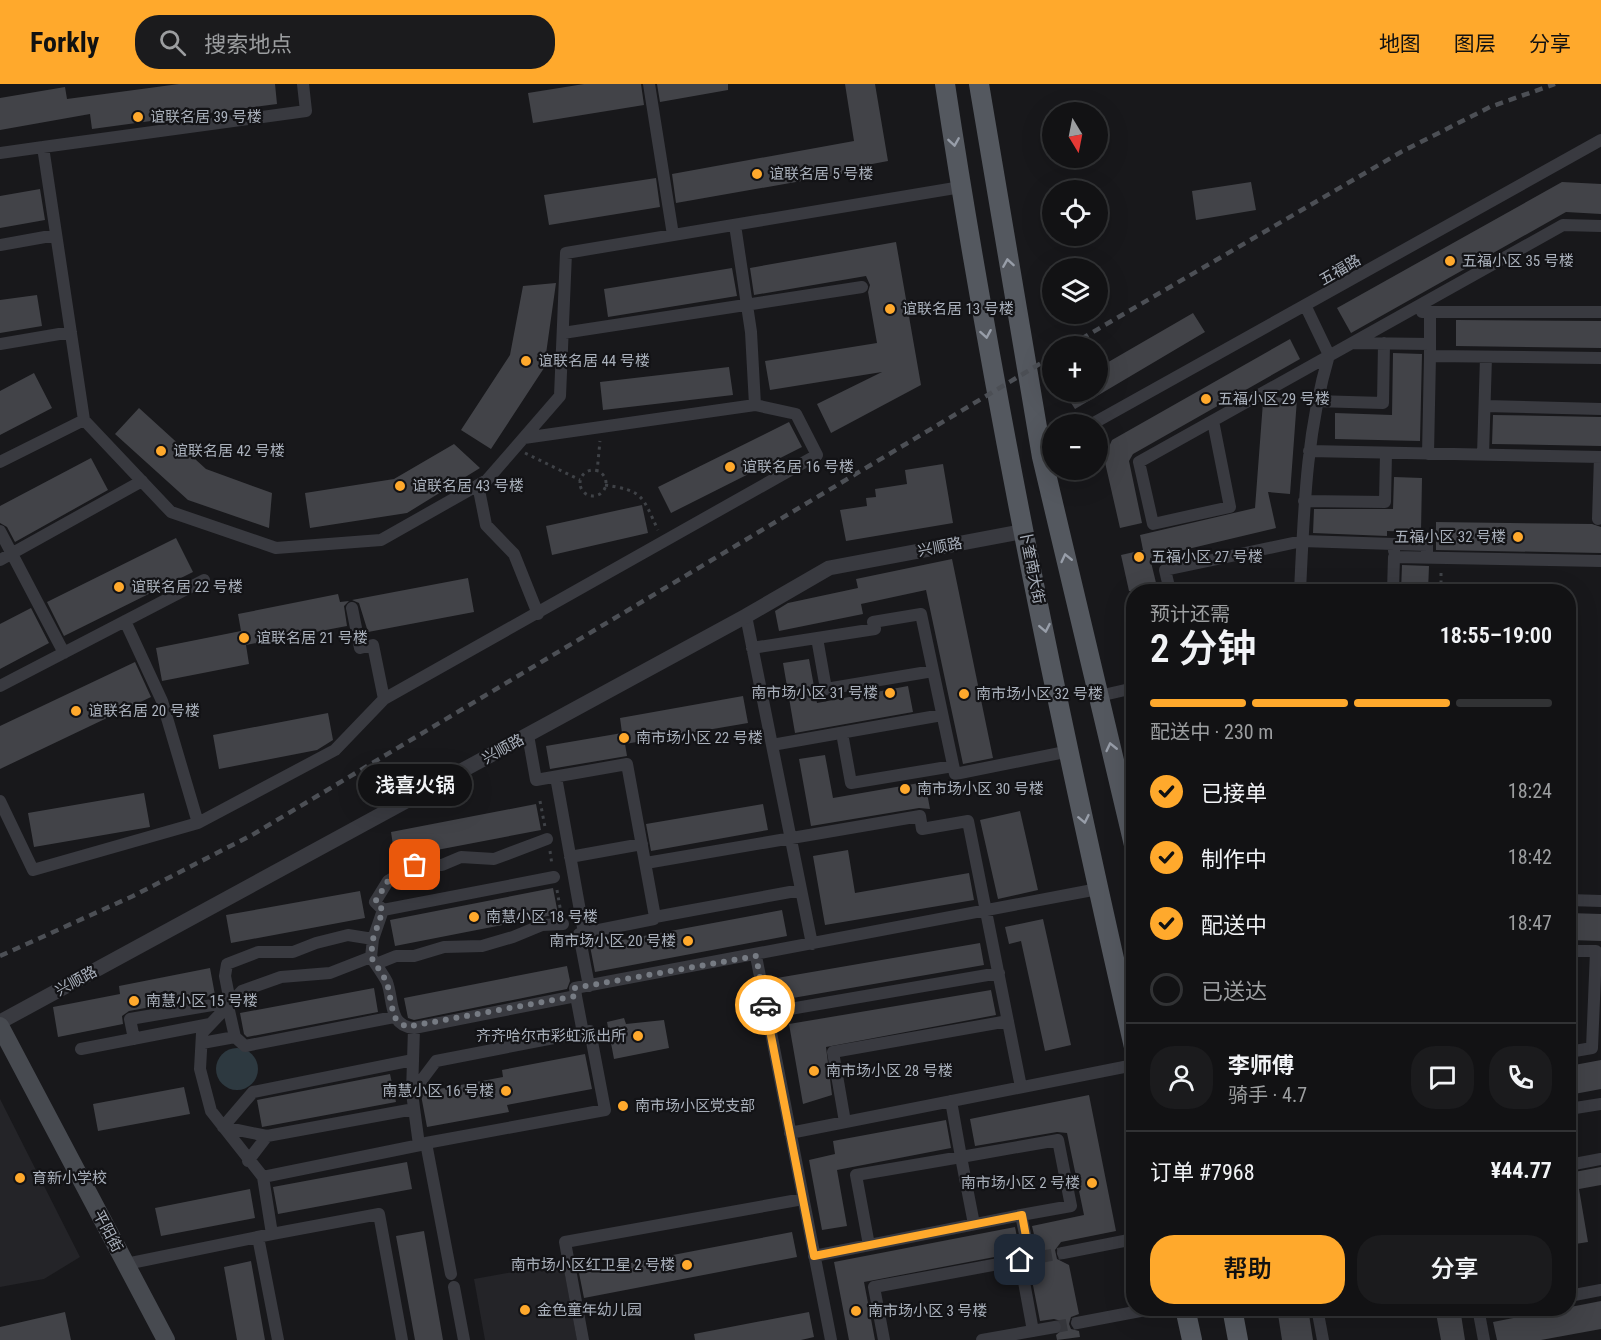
<!DOCTYPE html>
<html lang="zh">
<meta charset="utf-8">
<style>
:root{--surface:#121214;--page:#1b1b1d;--text:#f1f3f6;--muted:#9c9ea0;--line:#313234;--accent:#ffa92c}
body{margin:0;font-family:"Roboto Condensed","Noto Sans SC",sans-serif;background:var(--page);color:var(--text);height:100vh;display:flex;flex-direction:column;font-size:22px;white-space:nowrap}
*{box-sizing:border-box;margin:0}
p{font-size:20px;color:var(--muted)}
.icon{flex:none;width:33px;height:33px;fill:none;stroke:currentColor;stroke-width:2;stroke-linecap:round;stroke-linejoin:round}
.map{position:relative;flex:1;overflow:hidden}
.sheet{position:absolute;left:1126px;top:500px;width:450px;height:732px;display:flex;flex-direction:column;background:var(--surface);border-radius:24px;box-shadow:0 6px 24px #0002,0 0 0 2px var(--line)}
.sheet>*{flex:none}
.needle{width:39px;rotate:170deg}
.tools{position:absolute;left:1042px;top:18px;display:grid;gap:12px}
.tools a{display:grid;place-items:center;width:66px;height:66px;border-radius:50%;background:var(--surface);box-shadow:0 6px 24px #0002,0 0 0 2px var(--line);font-size:30px}
.pin{position:absolute;display:grid;place-items:center;width:51px;height:51px;color:#fff;margin:-26px;border-radius:12px;box-shadow:0 3px 9px #0006}
.courier{position:absolute;display:grid;place-items:center;width:60px;height:60px;margin:-30px;border:4px solid #ffa92c;border-radius:50%;background:#fff;color:#222;box-shadow:0 2px 8px #0007}
.bubble{position:absolute;height:42px;border-radius:21px;background:var(--surface);box-shadow:0 6px 24px #0002,0 0 0 2px var(--line);font-size:20px;font-weight:600;line-height:42px;text-align:center}
.head em{font-style:normal;font-weight:600}
.head div{display:flex;flex-direction:column-reverse}
.head{display:flex;align-items:center;justify-content:space-between;height:102px;padding:0 24px}
h1{font-size:39px;font-weight:600;line-height:45px}
.bar{display:grid;grid-template-columns:repeat(4,1fr);gap:9px 6px;align-content:center;height:72px;padding:0 24px}
.bar i{height:8px;border-radius:4px;background:var(--line)}
.bar .selected{background:var(--accent)}
.bar p{grid-column:span 4}
.line{display:flex;align-items:center;gap:15px;padding:0 24px;border-top:2px solid var(--line)}
.line div{flex:1}
.round{display:grid;place-items:center;flex:none;width:63px;height:63px;border-radius:24px;background:var(--page)}
ol{padding:0 24px;list-style:none}
li{display:flex;align-items:center;gap:18px;height:66px}
li p{margin-inline-start:auto}
li .icon{padding:6px;border-radius:50%;background:var(--accent);color:#111;stroke-width:4}
li:last-child{color:var(--muted)}
li i{width:33px;height:33px;border:3px solid var(--line);border-radius:50%}
.primary-button{display:flex;gap:12px;margin-top:auto;padding:12px 24px}
.primary-button a{flex:1;height:69px;border-radius:24px;background:var(--accent);color:#111;font-size:24px;font-weight:600;line-height:69px;text-align:center}
.primary-button a+a{background:var(--page);color:var(--text)}
header{display:flex;align-items:center;gap:36px;box-sizing:border-box;height:84px;padding:0 30px;background:var(--accent);color:#111}
header strong{font-size:28px}
nav{display:flex;gap:33px;margin-inline-start:auto;font-size:21px}
.search{width:420px;height:54px;background:var(--page);display:flex;align-items:center;gap:15px;box-sizing:border-box;padding:0 21px;border-radius:24px;color:var(--muted);font-size:22px}
.map>svg:first-child{display:block}
</style>
<header>
<strong>Forkly</strong>
<div class="search"><svg class="icon" aria-label="search" viewBox="0 0 24 24"><circle cx="10" cy="10" r="6"/><path d="M15 15l6 6"/></svg>搜索地点</div>
<nav><a>地图</a><a>图层</a><a>分享</a></nav>
</header>
<div class="map">
<svg width="1601" height="1256" viewBox="0 0 1601 1256">
<rect width="100%" height="100%" fill="#18181b"/>
<!-- built -->
<path fill="#242428" d="M0,1015l80,158 -36,22 -44,8z
M563,1179l14,77h-92l-11,-61z"/>
<!-- water -->
<path fill="#2d3940" d="M216 985a21 21 0 1 1 42 0a21 21 0 1 1-42 0Z"/>
<!-- building -->
<path fill="#424348" d="M179,0h96l2,20 -185,25 -2,-15 -90,16v-32l65,-11 2,12z
M584,0h57l3,21 -111,18 -5,-30z
M657,0h71v6l-68,12z
M845,0h30l13,77 -42,8 1,4 -171,30 -4,-29 182,-33z
M656,94l4,29 -111,18 -5,-30z
M1251,98l5,28 -60,10 -4,-29z
M1562,98l39,2v30l-35,-2 -215,121 -14,-25z
M40,105l5,31 -45,8v-32z
M896,158l25,143 -90,48 -14,-29 65,-32 -112,18 -5,-29 112,-18 -9,-51 2,-7 -4,-9 -112,19 -4,-27z
M732,184l5,28 -129,21 -4,-28z
M556,199l-12,85 -53,81 -30,-19 49,-75 13,-69z
M37,211l5,31 -42,7v-33z
M1193,229l12,19 -130,77 -11,-17h34v-24z
M1456,236l145,1v27l-145,-2z
M1290,255l10,20 -167,95 -4,7 13,62 -22,5 -16,-70 8,-18z
M1393,269l29,1 -2,87 -85,-2v-26l57,2z
M729,283l4,28 -130,15 -3,-28z
M34,289l18,35 -52,27v-44z
M1272,313l25,2 -7,95 -22,-2 8,36 -126,30 8,33h-29l-8,-36 22,-5 -3,-15 115,-27 8,-106z
M139,324l67,61 66,24 -3,35 -81,-28 -73,-66z
M1493,331l108,2v29l-109,-2z
M789,338l13,25 -131,66 -13,-26z
M454,360l26,24 -73,45 -97,15 -5,-35 89,-14z
M91,374l17,32 -93,52 -8,-15 -7,-4v-17z
M943,380l10,59 -107,18 -6,-31 27,-4 -1,-8 10,-1 -1,-8 32,-5 -2,-14z
M1394,393l28,1 -1,54 -34,-1v5l-74,-3 1,-24h79z
M642,421l6,28 -96,22 -6,-29z
M1436,438l156,2 9,3v26l-165,-3z
M176,454l17,34 -129,64 -17,-34z
M952,475l41,199 -30,6 -37,-174 -65,14 2,10 -84,17 -4,-20 13,-8 70,-15 -2,-9z
M1402,481l27,1 -1,25h-27z
M468,494l6,34 -106,20 -9,-29 -7,-3z
M338,510l2,8 9,-1 -5,5 3,20 -101,19 3,19 -87,17 -6,-33 85,-17 -3,-17z
M31,524l18,35 -49,26v-45z
M809,575l8,44 91,-17 5,26 -118,21 -12,-70z
M135,578l16,35 -151,72v-43z
M743,612l5,27 -123,21 2,12 -77,13 -4,-23 76,-13 -2,-15z
M328,629l5,27 -16,10 -98,19 -6,-34z
M825,671l8,43 92,-16 5,27 -11,-1 -108,18 -12,-67z
M144,709l6,34 -116,20 -6,-34z
M536,720l5,26 -146,28 -4,-26z
M763,720l5,26 -117,21 -5,-27z
M1020,727l18,79 -40,9 -18,-79z
M848,766l7,43 114,-20 5,27 -149,25 -12,-69z
M553,804l5,26 -163,32 -5,-26z
M360,807l5,27 -134,25 -5,-28z
M782,826l5,26 -192,36 -5,-26z
M1569,829l32,1v27l-32,-1z
M1043,835l28,126 -26,6 -24,-110 -12,3 -4,-17z
M980,859l4,22 -203,35 -4,-22z
M567,882l3,15 -3,8 -153,31 -6,-2 -4,-20z
M210,884l5,27 -86,16 -7,5 1,8 -65,13 -5,-30 67,-13 -1,-8z
M374,904l4,24 -131,25 -3,-3 -4,-21z
M991,906l5,25 -170,32 6,48 -29,9 -14,-80z
M624,934l2,6 38,-4 5,28 -55,11 -7,-37z
M585,970l7,35 -85,16 2,7 -82,15 -6,-32 2,-3 80,-15 -1,-7z
M1601,976v29l-32,6v-29z
M390,990l6,28 -134,25 -5,-27z
M184,1003l6,27 -92,17 -5,-27z
M1089,1011l27,136 -55,11 -6,8 2,9 12,6 10,49 -8,3 -2,7 2,5 8,2 1,6 -23,3 -1,-5 7,-6 -2,-8 -7,-2 -14,2 -9,-46 12,-2 -11,-47 52,-11 -17,-82 -10,-1 -82,14 -5,-27z
M946,1036l5,28 -114,22 10,56 -25,4 -13,-70 26,-6 -2,-13z
M407,1078l5,27 -134,25 -5,-27z
M1601,1083v18l-22,4 9,53 -19,3v-72z
M250,1105l5,29 -94,18 -6,-28z
M1015,1143l5,25 -156,30 11,58h-26l-15,-78z
M424,1147l19,109h-28l-19,-104z
M792,1148l5,25 -213,41 -5,-25z
M251,1177l14,79h-28l-13,-73z
M1601,1217v28l-60,11h-44l-4,-18z
M1277,1224h31l5,32h-31z
M1435,1224h25l5,32h-24z
M65,1228l6,28h-71v-13z
M809,1228l5,25 -13,3h-106l-1,-6z"/>
<g fill="none" stroke-linecap="round" stroke-linejoin="round">
<!-- minor-tunnel -->
<path stroke="#35363b" stroke-width="12" stroke-dasharray="12 6" stroke-linecap="butt" d="M1040,1173l23,-4
M1055,1243l22,-4"/>
<!-- path -->
<path stroke="#3f4247" stroke-width="3" stroke-dasharray="3 4.5" stroke-linecap="butt" d="M525,369l55,27
M580 399a13 13 0 1 1 26 0a13 13 0 1 1-26 0Z
M597,388l3,-31
M605,401c39,6 37,11 53,45
M1441,507v-19
M540,717l5,26
M550,767l2,14
M557,806l4,23"/>
<!-- minor -->
<path stroke="#393a40" stroke-width="12" d="M649,0l24,151
M0,69l43,-6
M0,161l56,-10
M1422,228h179
M1430,228v44l171,2
M563,249l299,-46
M1353,259l77,1
M0,260l71,-12
M1315,317l68,2 1,-60
M1485,322l116,3
M84,336l-41,-273 263,-36 -3,-27
M1213,337l17,86 -77,17 -14,-62 424,-237 38,1
M1092,340l509,-284
M524,354l231,-33
M1309,367l292,6
M1428,370l2,-98
M1483,371l3,-98
M0,378l84,-42 87,92 105,36 105,-8 106,-60 73,-84 6,-143 395,-66
M478,401l8,40 28,29 24,60
M1304,417l81,1 1,-49
M1598,435l2,-62
M0,447l64,122
M1394,467v-7l33,1v13
M0,476l142,-79
M1170,507l-5,-21 137,-29 92,3
M1300,507c4,-81 6,-158 29,-236l-23,-48
M1393,507l1,-34 207,4
M352,524l8,40 13,-3 11,54 433,-244 -21,-41 -41,-9 -4,-73 -16,-107
M746,532l66,328
M125,537l37,80 36,122
M817,554l9,51 107,-18
M752,564l123,-19 -2,-7 48,-8 34,160 115,-23
M0,602l204,-106
M1099,612l35,-8
M842,649l9,50 102,-17
M528,651l8,45 91,-16 28,153 146,-27
M772,661l170,-30
M556,693l28,156
M0,717l33,69 165,-47 137,-73 49,-51
M570,773l72,-13
M646,779l274,-47 2,13 46,-8 53,266
M1569,816l32,1
M383,826l-8,-8 13,-21 27,-16h27l19,-8 33,2 53,-20
M373,855l10,-29 171,-33
M1569,867h27l-4,97 -23,4
M756,872l75,384
M376,880l20,-8h18l30,-9 38,-1 31,-9 29,-12 21,-1
M589,902l-10,-52 75,-15
M576,912l7,37
M767,929l232,-40
M235,953l10,9 149,-29
M134,955l-4,-20 100,-17 -5,-26 2,-12 31,-12h35l23,-9 32,-8 25,4 -2,18
M202,959l33,-6 -7,-31
M81,965l129,-25
M413,976l-160,32 -30,35 44,9 147,-27
M412,1009l2,-65
M951,1017l10,56 97,-17 13,66 -50,9
M1569,1025l32,-5
M845,1038l-12,-70 175,-31
M790,1049l344,-68
M419,1061l-7,-52 24,-32 154,-30 15,79 -179,33 25,131
M248,1077l19,-25
M1569,1081l32,-6
M263,1093l162,-33
M272,1150l107,-20 23,126
M258,1153l20,103
M869,1161l-13,-70 105,-18 13,67
M1063,1169l71,-14
M814,1172l207,-41 9,43 -10,2
M126,1180l146,-30 -9,-57 -52,-66 -11,-42 2,-36 40,-42 39,-14 49,-4 41,-16c5,8 12,17 16,25 7,19 1,44 27,46l162,-32 -1,-8 5,-1 518,-98
M454,1203l10,53
M1569,1212l32,-6
M1317,1224l6,32
M1478,1224l6,32
M1479,1227l19,-3
M1077,1239l79,-15
M583,1256l-18,-98 238,-43
M884,1256l-10,-53 146,-27 13,71
M982,1256l73,-13"/>
<!-- tertiary -->
<path stroke="#393a40" stroke-width="15" d="M0,938l746,-406 83,-48 196,-37"/>
<!-- secondary -->
<path stroke="#474a50" stroke-width="18" d="M0,942l166,314"/>
<!-- primary -->
<path stroke="#54585f" stroke-width="20" d="M945,0c49,323 116,644 189,963
M979,0l63,373 92,388
M1185,1224l7,32
M1232,1224l6,32"/>
<!-- rail -->
<path stroke="#4c4f55" stroke-width="4.5" stroke-dasharray="8 6" stroke-linecap="butt" d="M1069,262l332,-194 89,-45 65,-23
M0,872l133,-60 119,-61 801,-479"/>
</g>
<!-- one-way arrows -->
<defs><path id="oneway-chevron" d="M-2-3.5L2.5 0L-2 3.5" fill="none" stroke-width="1.6" stroke-linecap="round" stroke-linejoin="round" transform="scale(1.5)"/></defs>
<g stroke="#989ea9">
<use href="#oneway-chevron" transform="translate(954 58) rotate(81)"/>
<use href="#oneway-chevron" transform="translate(1008 179) rotate(-99)"/>
<use href="#oneway-chevron" transform="translate(986 250) rotate(80)"/>
<use href="#oneway-chevron" transform="translate(1066 474) rotate(-103)"/>
<use href="#oneway-chevron" transform="translate(1045 544) rotate(79)"/>
<use href="#oneway-chevron" transform="translate(1111 663) rotate(-103)"/>
<use href="#oneway-chevron" transform="translate(1084 735) rotate(78)"/>
</g>
<g fill="none" stroke-linecap="round" stroke-linejoin="round">
<!-- done -->
<path stroke="#767b83" stroke-width="6" stroke-dasharray="0 10.8" d="M415,781l-27,16 -13,21 8,8 -10,29 -2,18 16,25 7,35 12,10 170,-31 -1,-8 5,-1 176,-31 9,49"/>
<!-- route -->
<path stroke="#ffa92c" stroke-width="8" d="M765,921l49,251 208,-41 8,43 -10,2"/>
</g>
<!-- markers -->
<g fill="#ffa92c" stroke="#131316" stroke-width="2">
<circle cx="138" cy="33" r="6"/>
<circle cx="757" cy="90" r="6"/>
<circle cx="1450" cy="177" r="6"/>
<circle cx="890" cy="225" r="6"/>
<circle cx="526" cy="277" r="6"/>
<circle cx="1206" cy="315" r="6"/>
<circle cx="161" cy="367" r="6"/>
<circle cx="730" cy="383" r="6"/>
<circle cx="400" cy="402" r="6"/>
<circle cx="1518" cy="453" r="6"/>
<circle cx="1139" cy="473" r="6"/>
<circle cx="119" cy="503" r="6"/>
<circle cx="244" cy="554" r="6"/>
<circle cx="890" cy="609" r="6"/>
<circle cx="964" cy="610" r="6"/>
<circle cx="76" cy="627" r="6"/>
<circle cx="624" cy="654" r="6"/>
<circle cx="905" cy="705" r="6"/>
<circle cx="474" cy="833" r="6"/>
<circle cx="688" cy="857" r="6"/>
<circle cx="134" cy="917" r="6"/>
<circle cx="638" cy="952" r="6"/>
<circle cx="814" cy="987" r="6"/>
<circle cx="506" cy="1007" r="6"/>
<circle cx="623" cy="1022" r="6"/>
<circle cx="20" cy="1094" r="6"/>
<circle cx="1092" cy="1099" r="6"/>
<circle cx="687" cy="1181" r="6"/>
<circle cx="525" cy="1226" r="6"/>
<circle cx="856" cy="1227" r="6"/>
</g>
<g text-anchor="middle" stroke-width="4.5" stroke-linejoin="round" paint-order="stroke">
<!-- poi labels -->
<g font-size="15" fill="#a9b0bb" stroke="#131316" text-anchor="start">
<text x="150" y="38">谊联名居 39 号楼</text>
<text x="769" y="95">谊联名居 5 号楼</text>
<text x="1462" y="182">五福小区 35 号楼</text>
<text x="902" y="230">谊联名居 13 号楼</text>
<text x="538" y="282">谊联名居 44 号楼</text>
<text x="1218" y="320">五福小区 29 号楼</text>
<text x="173" y="372">谊联名居 42 号楼</text>
<text x="742" y="388">谊联名居 16 号楼</text>
<text x="412" y="407">谊联名居 43 号楼</text>
<text x="1506" y="458" text-anchor="end">五福小区 32 号楼</text>
<text x="1151" y="478">五福小区 27 号楼</text>
<text x="131" y="508">谊联名居 22 号楼</text>
<text x="256" y="559">谊联名居 21 号楼</text>
<text x="878" y="614" text-anchor="end">南市场小区 31 号楼</text>
<text x="976" y="615">南市场小区 32 号楼</text>
<text x="88" y="632">谊联名居 20 号楼</text>
<text x="636" y="659">南市场小区 22 号楼</text>
<text x="917" y="710">南市场小区 30 号楼</text>
<text x="486" y="838">南慧小区 18 号楼</text>
<text x="676" y="862" text-anchor="end">南市场小区 20 号楼</text>
<text x="146" y="922">南慧小区 15 号楼</text>
<text x="626" y="957" text-anchor="end">齐齐哈尔市彩虹派出所</text>
<text x="826" y="992">南市场小区 28 号楼</text>
<text x="494" y="1012" text-anchor="end">南慧小区 16 号楼</text>
<text x="635" y="1027">南市场小区党支部</text>
<text x="32" y="1099">育新小学校</text>
<text x="1080" y="1104" text-anchor="end">南市场小区 2 号楼</text>
<text x="675" y="1186" text-anchor="end">南市场小区红卫星 2 号楼</text>
<text x="537" y="1231">金色童年幼儿园</text>
<text x="868" y="1232">南市场小区 3 号楼</text>
</g>
<!-- street labels -->
<g font-size="15" fill="#a9b0bb" stroke="#131316">
<text transform="translate(1340 186) rotate(-30)" y="5">五福路</text>
<text transform="translate(940 463) rotate(-11)" y="5">兴顺路</text>
<text transform="translate(1032 483) rotate(79)" y="5">卜奎南大街</text>
<text transform="translate(503 665) rotate(-29)" y="5">兴顺路</text>
<text transform="translate(76 897) rotate(-29)" y="5">兴顺路</text>
<text transform="translate(108 1147) rotate(62)" y="5">平阳街</text>
</g>
</g>
</svg>
<div class="tools">
<a><svg class="needle" viewBox="-14 -14 28 28"><path d="M0-13l5 13h-10z" fill="#e53935"/><path d="M0 13l5-13h-10z" fill="#9c9ea0"/></svg></a>
<a><svg class="icon" aria-label="locate" viewBox="0 0 24 24"><circle cx="12" cy="12" r="6"/><path d="M12 2v4M12 18v4M2 12h4M18 12h4"/></svg></a>
<a><svg class="icon" aria-label="layers" viewBox="0 0 24 24"><path d="M12 4l9 5-9 5-9-5zM3 14l9 5 9-5"/></svg></a>
<a>+</a>
<a>−</a>
</div>
<div class="pin" style="left:415px;top:781px;background:#ea580c"><svg class="icon" aria-label="bag" viewBox="0 0 24 24"><path d="M5 8h14l-1 12H6zM9 8a3 3 0 0 1 6 0"/></svg></div>
<div class="pin" style="left:1020px;top:1176px;background:#1f2937"><svg class="icon" aria-label="home" viewBox="0 0 24 24"><path d="M3 11l9-7 9 7M6 9v11h12V9"/></svg></div>
<div class="courier" style="left:765px;top:921px"><svg class="icon" aria-label="car" viewBox="0 0 24 24"><path d="M5 17H2v-5l4-1 3-4h7l3 4 3 1v5h-3M9 17h6M6 11h13"/><circle cx="7" cy="17" r="2"/><circle cx="17" cy="17" r="2"/></svg></div>
<div class="bubble" style="left:358px;top:680px;width:114px">浅喜火锅</div>
<section class="sheet">
<div class="head"><div><h1>2 分钟</h1><p>预计还需</p></div><em>18:55–19:00</em></div>
<div class="bar"><i class="selected"></i><i class="selected"></i><i class="selected"></i><i></i><p>配送中 · 230 m</p></div>
<ol>
<li><svg class="icon" aria-label="check" viewBox="0 0 24 24"><path d="M5 12l5 5 9-10"/></svg>已接单<p>18:24</p></li>
<li><svg class="icon" aria-label="check" viewBox="0 0 24 24"><path d="M5 12l5 5 9-10"/></svg>制作中<p>18:42</p></li>
<li><svg class="icon" aria-label="check" viewBox="0 0 24 24"><path d="M5 12l5 5 9-10"/></svg>配送中<p>18:47</p></li>
<li><i></i>已送达</li>
</ol>
<div class="line" style="height:108px"><a class="round"><svg class="icon" aria-label="person" viewBox="0 0 24 24"><circle cx="12" cy="8" r="4"/><path d="M4 21q1-7 8-7t8 7"/></svg></a><div><b>李师傅</b><p>骑手 · 4.7</p></div><a class="round"><svg class="icon" aria-label="chat" viewBox="0 0 24 24"><path d="M4 5h16v11H9l-5 4z"/></svg></a><a class="round"><svg class="icon" aria-label="phone" viewBox="0 0 24 24"><path d="M5 4h4l2 5-3 2q2 4 5 5l2-3 5 2v4C11 20 4 13 5 4z"/></svg></a></div>
<div class="line" style="height:78px"><div>订单 #7968</div><b>¥44.77</b></div>
<div class="primary-button"><a>帮助</a><a>分享</a></div>
</section>
</div>
